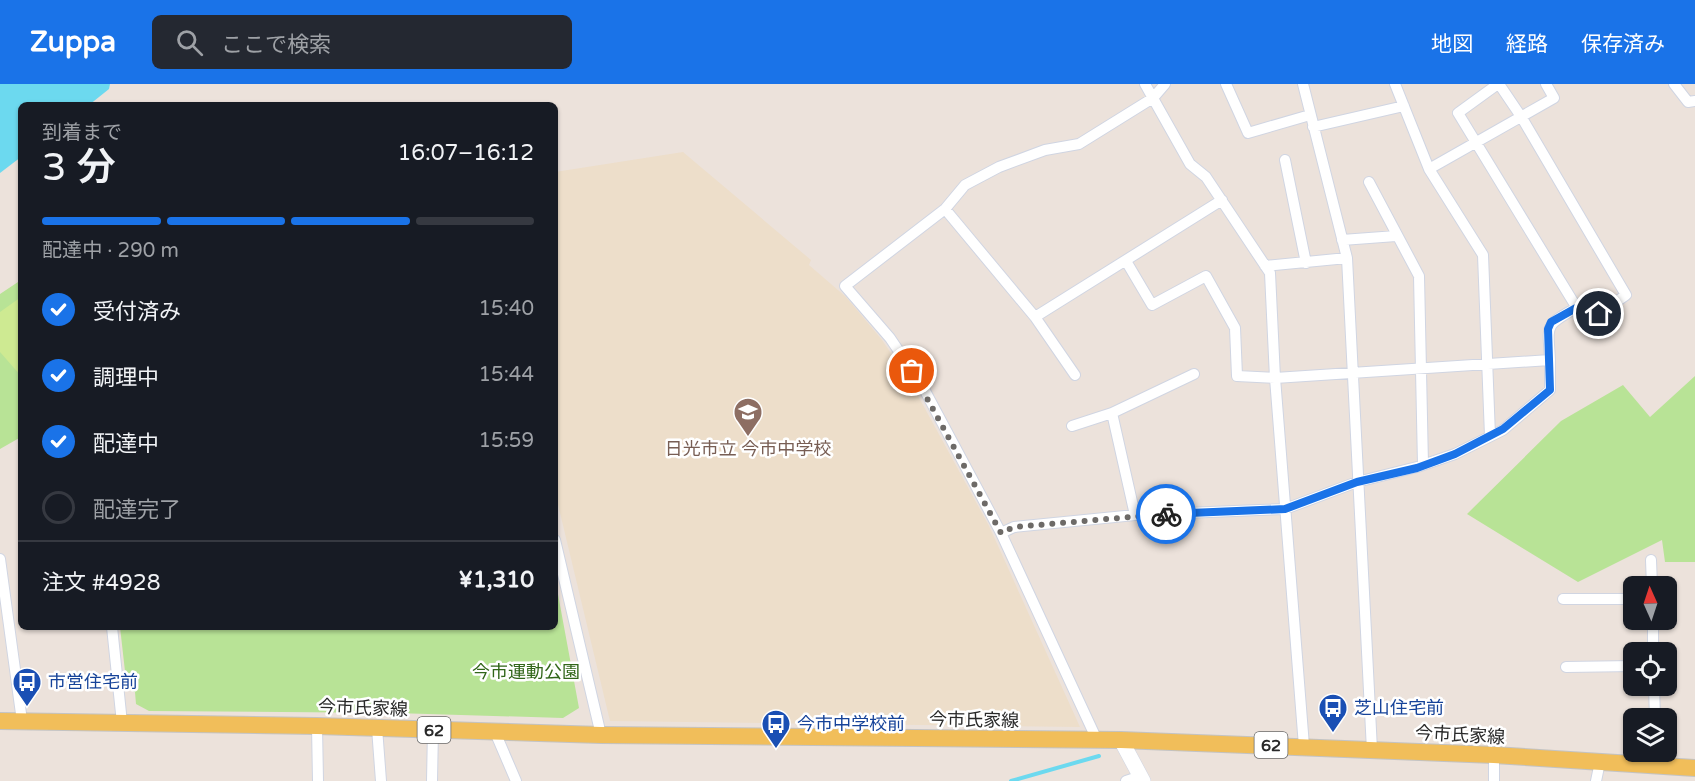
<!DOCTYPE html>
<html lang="ja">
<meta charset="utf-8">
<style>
:root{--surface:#171b24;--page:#242831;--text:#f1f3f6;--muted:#9ea1a6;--line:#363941;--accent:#1a73e8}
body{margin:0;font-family:"Varela Round","Noto Sans JP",sans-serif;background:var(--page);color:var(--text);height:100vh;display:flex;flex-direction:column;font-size:22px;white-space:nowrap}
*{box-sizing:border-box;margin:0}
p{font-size:20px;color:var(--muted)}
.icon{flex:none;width:33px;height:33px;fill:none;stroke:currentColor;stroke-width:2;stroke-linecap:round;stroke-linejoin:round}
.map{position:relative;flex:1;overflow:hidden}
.drawer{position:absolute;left:18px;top:18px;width:540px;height:528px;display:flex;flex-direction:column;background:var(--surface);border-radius:9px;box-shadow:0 2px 4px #0004}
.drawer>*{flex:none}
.needle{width:39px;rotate:357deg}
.fabs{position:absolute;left:1623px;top:492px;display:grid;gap:12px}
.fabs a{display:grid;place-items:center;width:54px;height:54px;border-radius:9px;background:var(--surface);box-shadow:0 2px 4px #0004;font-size:30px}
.pin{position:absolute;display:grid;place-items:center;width:51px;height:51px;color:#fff;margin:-26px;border:3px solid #fff;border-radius:50%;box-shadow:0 2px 6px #0007}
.courier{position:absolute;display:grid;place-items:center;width:60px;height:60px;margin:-30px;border:4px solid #1a73e8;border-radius:50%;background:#fff;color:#222;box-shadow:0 2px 8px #0007}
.overview em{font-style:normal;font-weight:600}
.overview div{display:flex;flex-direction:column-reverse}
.overview{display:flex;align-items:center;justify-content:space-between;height:102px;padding:0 24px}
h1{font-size:39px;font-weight:600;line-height:45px}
.bar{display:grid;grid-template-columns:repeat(4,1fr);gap:9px 6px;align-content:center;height:72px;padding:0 24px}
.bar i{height:8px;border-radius:4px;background:var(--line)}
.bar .active{background:var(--accent)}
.bar p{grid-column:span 4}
.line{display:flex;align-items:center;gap:15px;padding:0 24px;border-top:2px solid var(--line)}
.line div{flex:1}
ol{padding:0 24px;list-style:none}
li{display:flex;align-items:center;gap:18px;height:66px}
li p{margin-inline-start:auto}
li .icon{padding:6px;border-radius:50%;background:var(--accent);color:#fff;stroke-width:4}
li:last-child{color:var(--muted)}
li i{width:33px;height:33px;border:3px solid var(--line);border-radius:50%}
header{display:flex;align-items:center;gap:36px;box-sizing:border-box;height:84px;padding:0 30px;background:var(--accent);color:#fff}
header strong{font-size:28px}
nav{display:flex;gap:33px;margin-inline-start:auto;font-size:21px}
.search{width:420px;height:54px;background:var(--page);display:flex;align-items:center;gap:15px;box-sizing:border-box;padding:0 21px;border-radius:9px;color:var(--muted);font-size:22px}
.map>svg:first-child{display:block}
</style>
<header>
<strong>Zuppa</strong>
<div class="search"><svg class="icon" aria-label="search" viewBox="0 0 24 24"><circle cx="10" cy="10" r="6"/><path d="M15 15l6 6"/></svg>ここで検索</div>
<nav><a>地図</a><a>経路</a><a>保存済み</a></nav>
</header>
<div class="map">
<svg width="1695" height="697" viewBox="0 0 1695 697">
<rect width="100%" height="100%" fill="#ece2db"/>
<!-- education -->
<path fill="#eddeca" d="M683,68l128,108 -2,5 37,32 36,43 29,43 78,143 91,201 -470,-6 -55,-229v-320z"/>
<!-- green -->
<path fill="#b8e396" d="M21,196v157l-21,12v-155z
M1695,292v186h-30l-3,-22 -84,42 -111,-68 94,-93 62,-36 27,32z
M555,494l24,130 -16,10 -168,-5 -246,-2 -13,-7 -1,-12 -8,-3 -7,-62h435z"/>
<!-- pitch -->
<path fill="#ceea92" d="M21,213v79l-21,-24v-40z"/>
<!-- water -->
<path fill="#6cd9ef" d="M0,0h110l-1,5 -20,16h-68v52l-21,16z"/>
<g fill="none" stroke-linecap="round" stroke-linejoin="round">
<!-- stream -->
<path stroke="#6cd9ef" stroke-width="4" d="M1011,697l88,-25"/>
<!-- street casing -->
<g stroke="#d0d5e2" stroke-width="12">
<path id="street" d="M1145,0l45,80 16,13 64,96 5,105 29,368
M1226,0l22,49 62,-18
M1303,0l44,174 25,492
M1395,0l34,85 54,86 7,181
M1498,0l-40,29 128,210 40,-28 -104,-177 -23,-34
M1674,0l14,18 7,-1
M1313,43l91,-21
M1285,76l21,103
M1429,85l125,-71 -8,-14
M1369,98l50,94 4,189
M945,125l90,108 40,58
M1342,156l54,-4
M1126,177l26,44 54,-29 29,52 2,48 38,2 275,-18c-2,-36 -6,-34 26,-52
M1265,182l82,-8
M1035,233l187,-117
M1112,329l23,102
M1072,342l40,-13 82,-39
M1001,449l13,-6 121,-12 150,-6 72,-27 60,-15 38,-13 48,-24 47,-40v-30
M555,456l46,195
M0,475l22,162
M1651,476l1,26
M1563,515h71
M1653,536v32
M112,543l10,96
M1566,583l68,-1
M1654,602l1,32
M317,642l1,55
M377,644l4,53
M495,648l21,49
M1097,656l-96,-207 -78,-146 -33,-49 -45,-52 100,-77 20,-24 34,-18 46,-17 34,-6 74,-46 12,-14
M1494,671v26
M432,697l1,-51
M1126,697l15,-5
M1596,697l4,-19"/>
</g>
<!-- secondary casing -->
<g stroke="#d0d5e2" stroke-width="16">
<path id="secondary" d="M1121,656l22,41"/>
</g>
<!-- primary casing -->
<g stroke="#c3c3c3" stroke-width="18">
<path id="primary" d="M0,637l317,5 284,9 520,5 373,15 201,13"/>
</g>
<!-- street -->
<use href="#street" stroke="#fff" stroke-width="10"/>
<!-- secondary -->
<use href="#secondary" stroke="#fff" stroke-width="15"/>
<!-- primary -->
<use href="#primary" stroke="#f1be5a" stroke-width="16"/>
</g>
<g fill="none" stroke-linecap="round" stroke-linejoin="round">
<!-- done -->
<path stroke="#6d6a67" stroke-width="6" stroke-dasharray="0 10.8" d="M912,287l89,162 13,-6 152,-13"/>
<!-- route -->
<path stroke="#1a73e8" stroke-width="8" d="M1166,430l119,-5 72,-27 60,-14 38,-14 48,-25 47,-39 -2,-61 3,-7 25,-14 10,15 13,-9"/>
</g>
<!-- icons -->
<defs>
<g id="school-pin" transform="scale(1.5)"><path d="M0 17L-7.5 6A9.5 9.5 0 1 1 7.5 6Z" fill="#8d6e63" stroke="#fff"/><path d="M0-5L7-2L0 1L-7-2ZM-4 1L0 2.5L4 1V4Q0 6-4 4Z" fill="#fff"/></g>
<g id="bus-pin" transform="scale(1.5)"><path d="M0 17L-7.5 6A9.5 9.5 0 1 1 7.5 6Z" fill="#1a4fb4" stroke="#fff"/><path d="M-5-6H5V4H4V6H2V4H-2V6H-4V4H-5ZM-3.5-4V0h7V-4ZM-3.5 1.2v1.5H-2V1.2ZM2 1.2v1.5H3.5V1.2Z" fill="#fff"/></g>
</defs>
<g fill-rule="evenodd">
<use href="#school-pin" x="748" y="328"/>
<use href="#bus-pin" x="27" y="598"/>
<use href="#bus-pin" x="1333" y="624"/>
<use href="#bus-pin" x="776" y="640"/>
</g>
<g text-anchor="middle" stroke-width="5" stroke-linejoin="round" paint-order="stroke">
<!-- shield labels -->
<g fill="#fff" stroke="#696969" stroke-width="1.5">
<rect x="417.5" y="633" width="33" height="26" rx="4.5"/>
<rect x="1254.5" y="648" width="33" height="26" rx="4.5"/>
</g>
<g font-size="16" font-weight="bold" fill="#292929">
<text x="434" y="652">62</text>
<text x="1271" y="667">62</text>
</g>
<!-- education labels -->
<g font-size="18" fill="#785e54" stroke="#fff">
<text x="748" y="371">日光市立 今市中学校</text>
</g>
<!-- park labels -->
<g font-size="18" fill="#316619" stroke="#fff">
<text x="526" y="594">今市運動公園</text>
</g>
<!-- transit labels -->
<g font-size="18" fill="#164399" stroke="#fff" text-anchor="start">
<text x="48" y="604">市営住宅前</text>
<text x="1354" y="630">芝山住宅前</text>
<text x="797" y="646">今市中学校前</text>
</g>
<!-- street labels -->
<g font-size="18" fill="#292929" stroke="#fff">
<text transform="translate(363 624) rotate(2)" y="6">今市氏家線</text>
<text transform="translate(974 636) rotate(1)" y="6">今市氏家線</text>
<text transform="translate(1460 651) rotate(3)" y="6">今市氏家線</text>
</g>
</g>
</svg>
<div class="fabs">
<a><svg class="needle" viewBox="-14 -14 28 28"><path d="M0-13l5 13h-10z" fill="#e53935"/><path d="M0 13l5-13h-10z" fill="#9ea1a6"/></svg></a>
<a><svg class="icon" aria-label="locate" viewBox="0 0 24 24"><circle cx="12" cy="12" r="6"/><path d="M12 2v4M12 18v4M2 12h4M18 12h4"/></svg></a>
<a><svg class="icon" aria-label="layers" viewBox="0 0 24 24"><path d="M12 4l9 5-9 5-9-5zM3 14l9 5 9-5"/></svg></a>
</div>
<div class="pin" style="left:912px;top:287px;background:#ea580c"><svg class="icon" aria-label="bag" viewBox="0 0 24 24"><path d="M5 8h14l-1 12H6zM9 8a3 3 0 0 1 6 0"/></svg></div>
<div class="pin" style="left:1599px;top:230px;background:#1f2937"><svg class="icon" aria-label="home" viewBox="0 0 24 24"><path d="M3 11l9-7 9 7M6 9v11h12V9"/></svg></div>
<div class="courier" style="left:1166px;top:430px"><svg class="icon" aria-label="bike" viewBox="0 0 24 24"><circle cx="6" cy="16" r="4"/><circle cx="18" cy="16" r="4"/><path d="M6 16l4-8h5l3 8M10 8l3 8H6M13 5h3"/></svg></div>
<section class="drawer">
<div class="overview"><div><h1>3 分</h1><p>到着まで</p></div><em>16:07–16:12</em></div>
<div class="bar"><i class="active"></i><i class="active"></i><i class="active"></i><i></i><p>配達中 · 290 m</p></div>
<ol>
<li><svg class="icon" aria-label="check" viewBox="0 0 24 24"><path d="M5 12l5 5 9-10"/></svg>受付済み<p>15:40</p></li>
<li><svg class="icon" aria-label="check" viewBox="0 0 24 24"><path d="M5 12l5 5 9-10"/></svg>調理中<p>15:44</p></li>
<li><svg class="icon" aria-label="check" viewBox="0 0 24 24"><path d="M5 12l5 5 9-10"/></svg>配達中<p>15:59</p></li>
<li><i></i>配達完了</li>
</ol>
<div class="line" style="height:78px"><div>注文 #4928</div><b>¥1,310</b></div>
</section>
</div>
